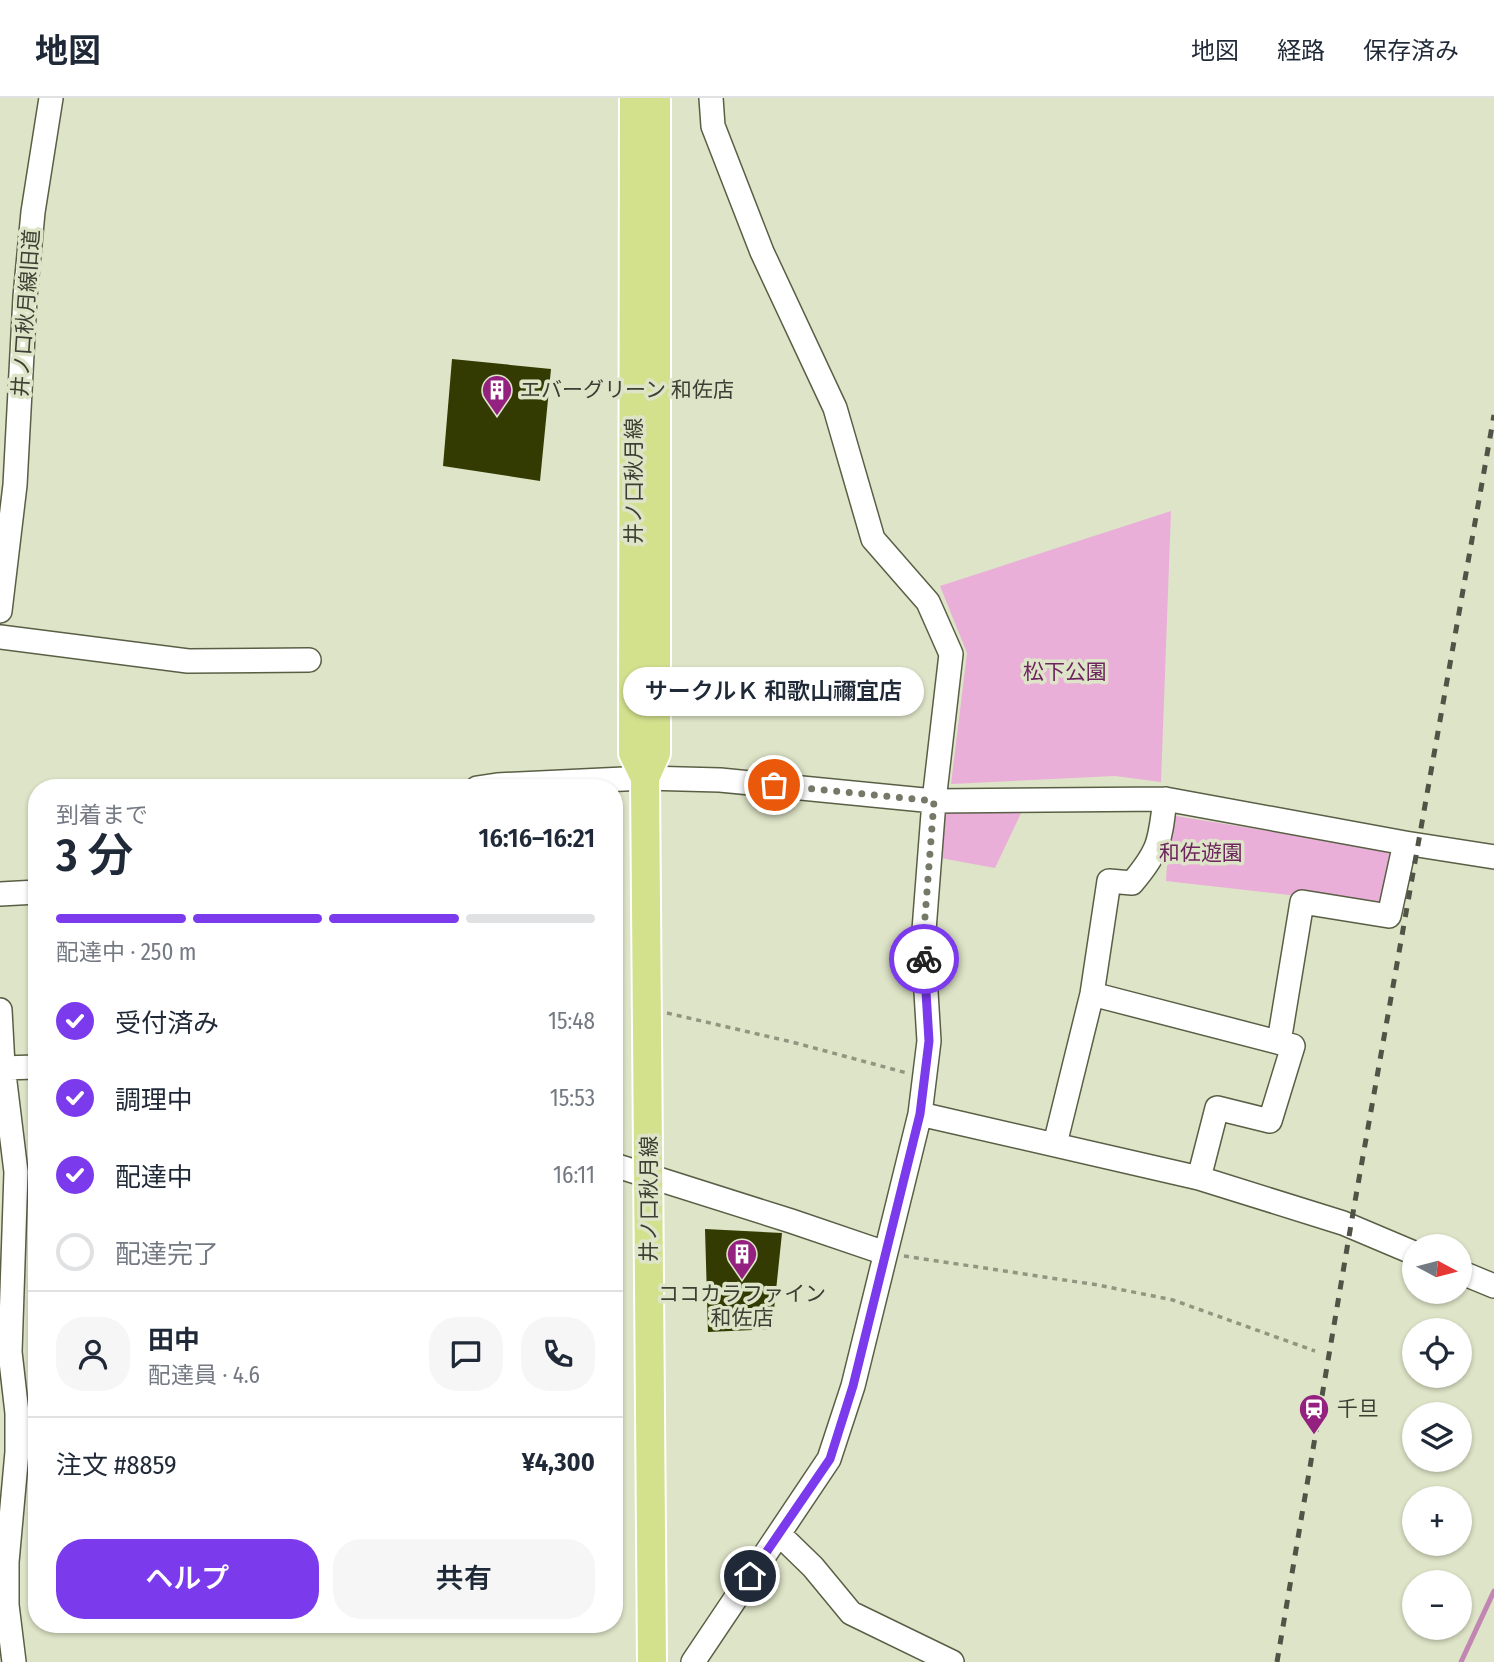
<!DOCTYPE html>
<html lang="ja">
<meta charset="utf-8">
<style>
:root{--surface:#fff;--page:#f6f6f7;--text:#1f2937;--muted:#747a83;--line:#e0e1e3;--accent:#7c3aed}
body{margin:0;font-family:"Fira Sans Condensed","Noto Sans JP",sans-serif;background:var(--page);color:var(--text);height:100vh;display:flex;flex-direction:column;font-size:26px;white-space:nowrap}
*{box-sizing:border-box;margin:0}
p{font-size:23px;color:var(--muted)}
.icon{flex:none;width:38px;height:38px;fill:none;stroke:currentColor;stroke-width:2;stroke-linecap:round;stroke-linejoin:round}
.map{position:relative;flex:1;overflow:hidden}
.sheet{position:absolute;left:28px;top:681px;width:595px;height:854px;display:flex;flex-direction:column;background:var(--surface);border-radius:28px;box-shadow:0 2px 5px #0004}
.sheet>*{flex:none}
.needle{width:46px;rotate:97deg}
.controls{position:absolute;left:1402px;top:1136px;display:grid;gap:14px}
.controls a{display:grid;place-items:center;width:70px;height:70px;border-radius:50%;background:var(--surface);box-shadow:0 2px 5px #0004;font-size:35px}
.pin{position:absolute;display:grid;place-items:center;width:60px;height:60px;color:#fff;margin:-30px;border:4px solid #fff;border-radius:50%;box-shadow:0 2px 7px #0007}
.courier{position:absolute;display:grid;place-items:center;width:70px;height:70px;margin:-35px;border:5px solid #7c3aed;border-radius:50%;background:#fff;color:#222;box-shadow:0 2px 9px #0007}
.bubble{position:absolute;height:49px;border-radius:24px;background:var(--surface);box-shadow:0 2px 5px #0004;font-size:23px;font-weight:600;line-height:49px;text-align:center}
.head em{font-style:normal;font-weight:600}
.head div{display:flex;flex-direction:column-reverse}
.head{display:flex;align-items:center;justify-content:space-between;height:119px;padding:0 28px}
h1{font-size:46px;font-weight:600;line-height:52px}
.bar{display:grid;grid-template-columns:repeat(4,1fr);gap:10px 7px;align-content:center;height:84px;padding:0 28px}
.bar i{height:9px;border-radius:5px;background:var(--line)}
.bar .current{background:var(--accent)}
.bar p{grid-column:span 4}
.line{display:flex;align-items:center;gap:18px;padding:0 28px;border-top:2px solid var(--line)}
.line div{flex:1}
.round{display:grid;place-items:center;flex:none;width:74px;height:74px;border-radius:28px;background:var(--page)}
ol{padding:0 28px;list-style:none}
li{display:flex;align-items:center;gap:21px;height:77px}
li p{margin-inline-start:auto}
li .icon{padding:7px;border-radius:50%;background:var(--accent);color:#fff;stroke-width:4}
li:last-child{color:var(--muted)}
li i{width:38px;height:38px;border:4px solid var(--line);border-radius:50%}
.button{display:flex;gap:14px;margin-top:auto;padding:14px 28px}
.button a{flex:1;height:80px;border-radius:28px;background:var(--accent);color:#fff;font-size:28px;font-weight:600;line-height:80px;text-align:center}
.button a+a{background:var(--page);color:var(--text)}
header{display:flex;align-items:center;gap:42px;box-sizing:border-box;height:98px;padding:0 35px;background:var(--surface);border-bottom:2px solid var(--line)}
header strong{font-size:33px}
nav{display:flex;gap:38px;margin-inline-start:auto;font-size:24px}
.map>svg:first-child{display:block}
</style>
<header>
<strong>地図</strong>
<nav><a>地図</a><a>経路</a><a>保存済み</a></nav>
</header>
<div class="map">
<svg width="1494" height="1564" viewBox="0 0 1494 1564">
<rect width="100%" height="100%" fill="#dee4c7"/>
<!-- green -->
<path fill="#e9afd9" d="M1171,413l-10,271 -46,-6 -164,8 16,-131 -27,-67z
M943,711l79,2 -27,57 -65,-12z
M1170,717l228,37 -13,54 -219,-25z"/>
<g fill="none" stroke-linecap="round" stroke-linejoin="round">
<!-- stream -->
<path stroke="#c286b2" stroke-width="5" d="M1461,1564l33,-71"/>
</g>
<!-- building -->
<path fill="#333b03" d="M452,261l99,10 -11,112 -97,-15z
M705,1131l77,4 -10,96 -64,3z"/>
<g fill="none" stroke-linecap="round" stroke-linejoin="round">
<!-- minor casing -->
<g stroke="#595f45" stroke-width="26">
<path id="minor" d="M0,513l15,-126 10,-188 8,-85 18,-114
M0,539l188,24 121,-1
M477,690l20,-3 148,-7 37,1 38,1 214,21 231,-2 240,44 89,14
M0,796l37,-2
M1092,896l201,52 -23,75 -53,-13 -18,70
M0,912l3,56 13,106 -6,180 7,61v39l-10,110v43l7,57
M1279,944l23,-140 87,14 16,-73
M0,970l37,-1
M920,1016l279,64 144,45 71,30
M1055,1046l37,-150 17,-113 23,2c28,-33 28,-42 33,-84
M614,1067l177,56 94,32
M1460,1174l34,14
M779,1436l34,33 38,46 101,49
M693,1564l136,-203 24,-73 67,-272 9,-73 -6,-98 11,-142 17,-147 -23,-52 -55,-63 -38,-131 -73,-156 -49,-126 -2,-28"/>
</g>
<!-- major casing -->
<g stroke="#fff" stroke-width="32">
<path id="major" d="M634,0l-1,655 12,25
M652,1564l-7,-884 11,-25v-655"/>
</g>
<!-- path -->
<path stroke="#929681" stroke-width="3.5" stroke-dasharray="5 5" stroke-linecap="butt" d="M667,915l125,29 115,31
M904,1158l194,29 75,15 142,51"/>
<!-- minor -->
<use href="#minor" stroke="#fff" stroke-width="23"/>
<!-- major -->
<use href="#major" stroke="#d3e08c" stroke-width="28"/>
<!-- rail -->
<path stroke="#505446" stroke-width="5" stroke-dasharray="9 9" stroke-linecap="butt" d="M1277,1564l77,-455 140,-792"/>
</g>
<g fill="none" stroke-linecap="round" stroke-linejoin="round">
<!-- done -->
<path stroke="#757967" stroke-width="7" stroke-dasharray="0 12.6" d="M774,687l160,16 -11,142 1,16"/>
<!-- route -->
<path stroke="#7c3aed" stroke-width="9" d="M750,1478l80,-117 23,-73 67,-272 9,-73 -5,-82"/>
</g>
<!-- icons -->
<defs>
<g id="building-pin" transform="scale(1.575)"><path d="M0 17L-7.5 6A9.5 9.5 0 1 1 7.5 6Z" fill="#94217f" stroke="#dee4c7"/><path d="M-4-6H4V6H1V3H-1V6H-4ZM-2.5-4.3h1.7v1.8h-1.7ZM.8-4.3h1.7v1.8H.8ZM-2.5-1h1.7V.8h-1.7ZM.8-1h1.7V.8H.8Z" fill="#fff"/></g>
<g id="station-pin" transform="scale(1.575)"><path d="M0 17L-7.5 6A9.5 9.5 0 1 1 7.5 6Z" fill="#94217f" stroke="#dee4c7"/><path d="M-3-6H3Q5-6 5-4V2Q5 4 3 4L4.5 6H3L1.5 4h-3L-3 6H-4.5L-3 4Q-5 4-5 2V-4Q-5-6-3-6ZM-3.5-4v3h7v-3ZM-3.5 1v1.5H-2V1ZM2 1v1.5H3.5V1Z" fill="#fff"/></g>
</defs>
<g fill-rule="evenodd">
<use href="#building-pin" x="497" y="292"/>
<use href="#building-pin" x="742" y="1156"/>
<use href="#station-pin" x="1314" y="1311"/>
</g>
<g text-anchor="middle" stroke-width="7" stroke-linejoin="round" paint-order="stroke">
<!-- street labels -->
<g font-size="21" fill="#3c3f33" stroke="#dee4c7">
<text transform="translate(26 215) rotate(-86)" y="7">井ノ口秋月線旧道</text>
<text transform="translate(634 383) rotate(-90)" y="7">井ノ口秋月線</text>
<text transform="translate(649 1101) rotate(-90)" y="7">井ノ口秋月線</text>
</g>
<!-- poi labels -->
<g font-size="21" fill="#3c3f33" stroke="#dee4c7" text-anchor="start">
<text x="520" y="299">エバーグリーン 和佐店</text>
<text x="742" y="1203" text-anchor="middle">ココカラファイン<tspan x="742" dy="24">和佐店</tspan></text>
<text x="1337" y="1318">千旦</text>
</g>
<!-- park labels -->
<g font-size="21" fill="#6d255e" stroke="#dee4c7">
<text x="1065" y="581">松下公園</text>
<text x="1201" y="762">和佐遊園</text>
</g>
</g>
</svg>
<div class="controls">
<a><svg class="needle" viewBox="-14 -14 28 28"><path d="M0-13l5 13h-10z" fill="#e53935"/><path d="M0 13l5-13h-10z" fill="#747a83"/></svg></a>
<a><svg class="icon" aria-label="locate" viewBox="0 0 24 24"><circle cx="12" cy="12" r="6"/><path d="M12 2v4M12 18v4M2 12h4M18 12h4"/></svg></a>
<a><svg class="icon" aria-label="layers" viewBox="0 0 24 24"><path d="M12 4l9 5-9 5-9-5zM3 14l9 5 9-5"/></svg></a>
<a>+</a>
<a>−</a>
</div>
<div class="pin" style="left:774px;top:687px;background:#ea580c"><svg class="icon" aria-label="bag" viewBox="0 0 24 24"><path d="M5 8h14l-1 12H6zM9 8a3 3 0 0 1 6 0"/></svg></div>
<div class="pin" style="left:750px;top:1478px;background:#1f2937"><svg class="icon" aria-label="home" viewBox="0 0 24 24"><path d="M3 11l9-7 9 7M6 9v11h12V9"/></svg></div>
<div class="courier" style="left:924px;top:861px"><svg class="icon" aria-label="bike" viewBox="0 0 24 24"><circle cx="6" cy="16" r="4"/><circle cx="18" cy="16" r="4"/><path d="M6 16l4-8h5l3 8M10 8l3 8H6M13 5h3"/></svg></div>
<div class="bubble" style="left:623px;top:569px;width:301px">サークルＫ 和歌山禰宜店</div>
<section class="sheet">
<div class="head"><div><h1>3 分</h1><p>到着まで</p></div><em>16:16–16:21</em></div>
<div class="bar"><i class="current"></i><i class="current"></i><i class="current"></i><i></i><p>配達中 · 250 m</p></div>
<ol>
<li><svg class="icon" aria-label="check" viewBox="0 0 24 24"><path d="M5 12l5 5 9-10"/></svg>受付済み<p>15:48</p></li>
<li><svg class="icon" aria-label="check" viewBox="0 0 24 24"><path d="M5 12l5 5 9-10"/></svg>調理中<p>15:53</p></li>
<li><svg class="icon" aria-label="check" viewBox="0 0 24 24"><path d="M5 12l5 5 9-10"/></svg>配達中<p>16:11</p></li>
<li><i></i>配達完了</li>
</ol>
<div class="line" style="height:126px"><a class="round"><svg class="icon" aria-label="person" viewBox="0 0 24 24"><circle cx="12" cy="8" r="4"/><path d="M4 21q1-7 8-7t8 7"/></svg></a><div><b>田中</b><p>配達員 · 4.6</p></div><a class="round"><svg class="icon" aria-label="chat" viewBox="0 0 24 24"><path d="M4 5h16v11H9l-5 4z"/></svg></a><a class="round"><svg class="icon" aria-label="phone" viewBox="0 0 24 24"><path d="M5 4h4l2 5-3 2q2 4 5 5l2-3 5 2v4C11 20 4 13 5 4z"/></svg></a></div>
<div class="line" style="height:91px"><div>注文 #8859</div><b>¥4,300</b></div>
<div class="button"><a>ヘルプ</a><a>共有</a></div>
</section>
</div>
